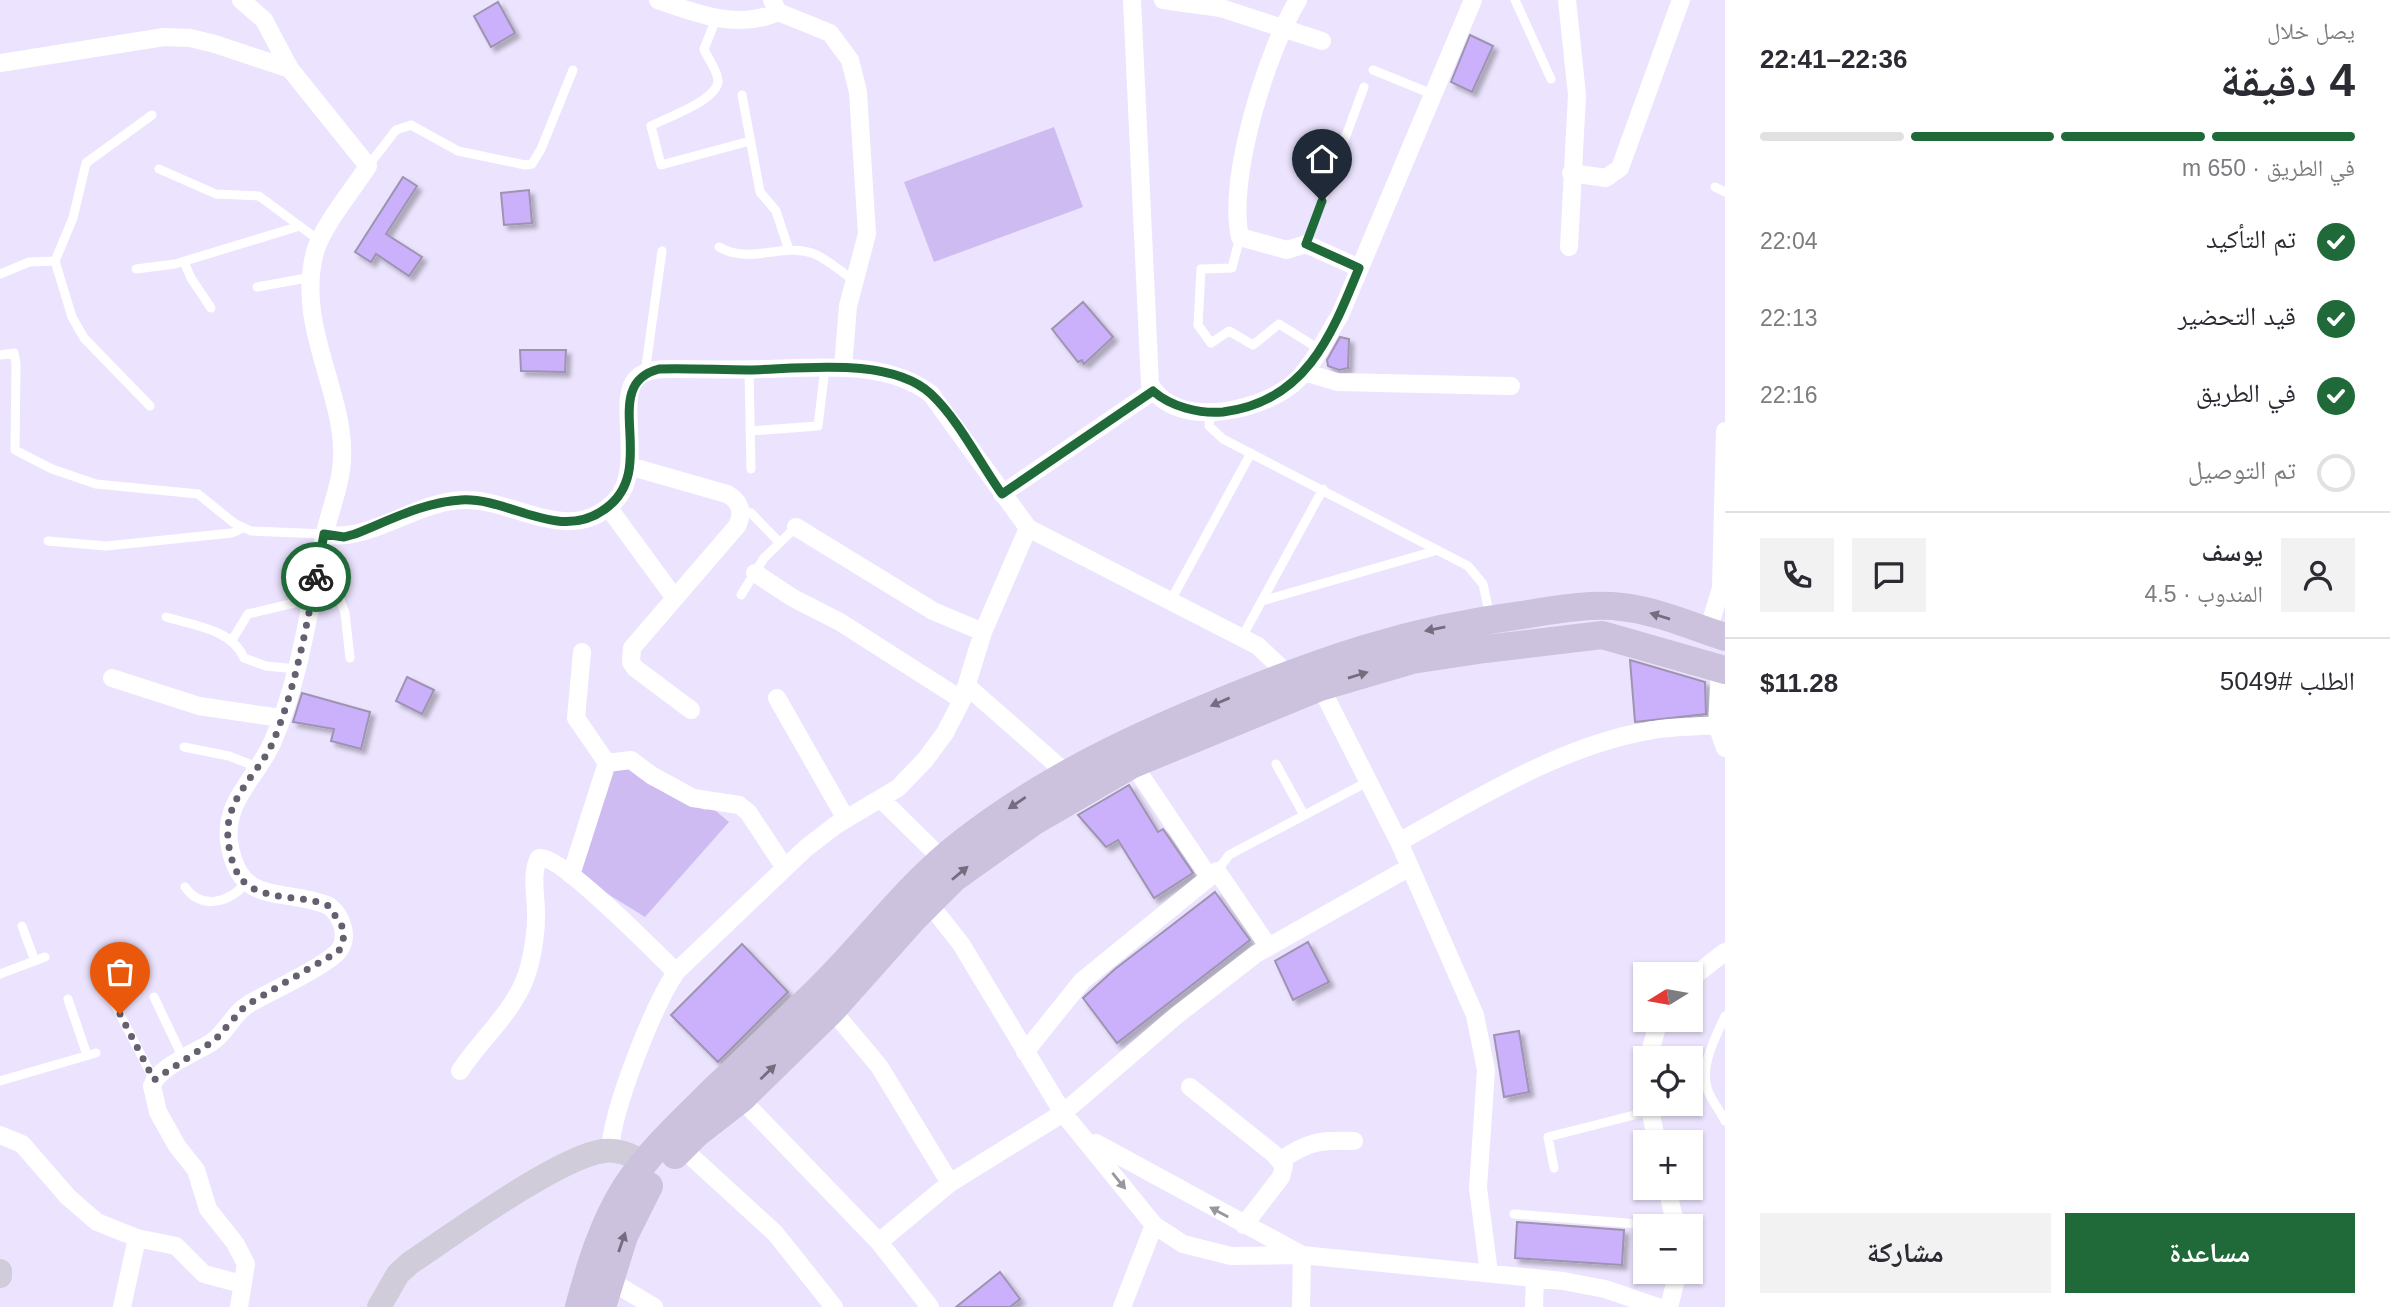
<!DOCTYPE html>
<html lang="ar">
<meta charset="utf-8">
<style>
:root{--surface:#fff;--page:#f2f2f3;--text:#2b2b33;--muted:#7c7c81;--line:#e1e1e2;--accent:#1f6a38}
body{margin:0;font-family:Helvetica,"Noto Naskh Arabic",sans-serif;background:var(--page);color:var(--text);direction:rtl;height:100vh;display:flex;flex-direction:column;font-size:26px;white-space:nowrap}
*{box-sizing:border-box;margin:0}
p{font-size:23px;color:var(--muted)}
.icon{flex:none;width:38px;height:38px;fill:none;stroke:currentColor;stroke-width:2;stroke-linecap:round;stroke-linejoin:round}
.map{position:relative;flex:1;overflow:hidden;direction:ltr}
.sheet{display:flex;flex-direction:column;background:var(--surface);width:665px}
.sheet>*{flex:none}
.needle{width:46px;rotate:259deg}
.controls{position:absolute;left:1633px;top:962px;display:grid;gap:14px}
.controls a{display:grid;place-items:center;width:70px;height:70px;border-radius:0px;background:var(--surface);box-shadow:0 2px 5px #0004;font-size:35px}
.pin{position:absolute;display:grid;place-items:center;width:60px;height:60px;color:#fff;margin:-72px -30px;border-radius:50% 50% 50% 0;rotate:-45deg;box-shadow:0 0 7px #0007}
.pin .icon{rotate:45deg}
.courier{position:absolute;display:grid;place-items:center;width:70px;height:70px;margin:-35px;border:5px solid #1f6a38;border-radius:50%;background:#fff;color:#222;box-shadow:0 2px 9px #0007}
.head em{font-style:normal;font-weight:700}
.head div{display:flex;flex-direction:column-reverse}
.head{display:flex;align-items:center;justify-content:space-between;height:119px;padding:0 35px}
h1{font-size:46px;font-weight:700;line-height:52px}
.bar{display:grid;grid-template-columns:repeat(4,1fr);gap:10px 7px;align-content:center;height:84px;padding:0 35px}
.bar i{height:9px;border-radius:5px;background:var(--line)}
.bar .selected{background:var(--accent)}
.bar p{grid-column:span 4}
.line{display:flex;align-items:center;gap:18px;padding:0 35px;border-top:2px solid var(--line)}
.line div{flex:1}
.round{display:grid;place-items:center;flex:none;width:74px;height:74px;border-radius:0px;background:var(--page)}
ol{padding:0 35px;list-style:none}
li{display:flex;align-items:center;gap:21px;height:77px}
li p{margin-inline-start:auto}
li .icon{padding:7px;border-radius:50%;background:var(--accent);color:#fff;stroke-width:4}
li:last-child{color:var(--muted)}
li i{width:38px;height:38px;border:4px solid var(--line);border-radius:50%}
.cta{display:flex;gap:14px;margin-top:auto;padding:14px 35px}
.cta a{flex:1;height:80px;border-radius:0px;background:var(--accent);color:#fff;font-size:28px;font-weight:700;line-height:80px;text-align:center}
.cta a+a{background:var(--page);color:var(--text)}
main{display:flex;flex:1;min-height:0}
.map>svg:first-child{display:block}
</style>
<main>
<section class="sheet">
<div class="head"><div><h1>4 دقيقة</h1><p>يصل خلال</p></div><em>22:36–22:41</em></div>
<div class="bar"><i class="selected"></i><i class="selected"></i><i class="selected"></i><i></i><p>في الطريق · 650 m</p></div>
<ol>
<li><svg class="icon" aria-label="check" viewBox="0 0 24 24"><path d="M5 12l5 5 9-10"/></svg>تم التأكيد<p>22:04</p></li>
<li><svg class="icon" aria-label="check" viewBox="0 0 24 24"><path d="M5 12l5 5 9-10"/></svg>قيد التحضير<p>22:13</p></li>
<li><svg class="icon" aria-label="check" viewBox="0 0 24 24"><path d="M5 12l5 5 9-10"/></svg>في الطريق<p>22:16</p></li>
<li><i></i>تم التوصيل</li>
</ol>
<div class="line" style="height:126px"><a class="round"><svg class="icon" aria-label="person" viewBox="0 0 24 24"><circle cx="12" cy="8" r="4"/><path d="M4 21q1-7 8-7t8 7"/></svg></a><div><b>يوسف</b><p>المندوب · 4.5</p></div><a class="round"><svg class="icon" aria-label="chat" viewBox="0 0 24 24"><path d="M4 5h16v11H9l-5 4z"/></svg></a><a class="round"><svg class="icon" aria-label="phone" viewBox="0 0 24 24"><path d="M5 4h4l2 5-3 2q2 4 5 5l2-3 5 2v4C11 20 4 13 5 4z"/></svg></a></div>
<div class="line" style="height:91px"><div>الطلب #5049</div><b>$11.28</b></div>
<div class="cta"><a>مساعدة</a><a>مشاركة</a></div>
</section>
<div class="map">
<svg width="1725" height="1307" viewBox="0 0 1725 1307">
<defs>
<filter id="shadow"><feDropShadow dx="4.5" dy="4.5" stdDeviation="2" flood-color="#0004"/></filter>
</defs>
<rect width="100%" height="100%" fill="#ece4fe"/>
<!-- green -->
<path fill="#cebbf2" d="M1054,127l29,80 -149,55 -30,-80z
M629,765l19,19 57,26 5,-4 19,16 -84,95 -63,-39 -2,-11 33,-96z"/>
<!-- building -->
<path fill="#cbb0fb" stroke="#9e94b1" stroke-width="2" filter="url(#shadow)" d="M498,2l17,31 -24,14 -17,-31z
M1470,35l23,11 -21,46 -21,-10z
M403,177l14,9 -31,48 36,23 -13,19 -33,-22 -5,8 -16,-10z
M529,190l3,33 -28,2 -3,-32z
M1083,302l30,35 -29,27 -2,-4 -4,2 -26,-33z
M1340,337l9,2 -1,29 -9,2 -11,-4 -1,-6z
M520,350h46l-1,22 -44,-1z
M1630,660l75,22 1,32 -71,8z
M407,677l27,13 -12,24 -26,-13z
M302,693l68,19 -9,37 -30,-8 3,-12 -41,-7z
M1129,785l29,47 5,-3 30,44 -39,25 -36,-58 -12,7 -28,-32z
M1215,892l35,48 -133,103 -34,-45 32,-29z
M1308,942l21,40 -36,18 -18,-39z
M742,944l46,48 -70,70 -47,-47z
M1519,1031l10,61 -25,5 -10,-62z
M1517,1222l107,8 -2,35 -107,-7z
M1000,1272l20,27 -10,8h-54z"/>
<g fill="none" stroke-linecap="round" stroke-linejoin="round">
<!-- lane -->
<path stroke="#fff" stroke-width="9" d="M1515,0l36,79
M716,19l-12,30c4,10 13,21 14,31 1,20 -51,37 -67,46l10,39 89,-24
M1373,70l59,24
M742,95l18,97 16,19 13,39
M368,166l28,-36 15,-5 47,26 67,14 7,-1 9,-15 32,-79
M159,169l57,25 43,2 61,45
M1715,187l10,5
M1240,237l-8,31 -31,1 -3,56 13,18 18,-12 24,14 26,-21 40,25
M1306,244l58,-157
M719,247c31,18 61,-4 93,6 14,5 30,19 42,28
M184,262l7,16 20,30
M136,269l39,-5 125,-38
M0,274l29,-12 26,-1
M257,287l55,-10
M0,355l14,-2 2,11 -1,86 37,19 44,15 102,10 36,29 17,8 73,3
M749,370l2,99
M645,373l17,-122
M150,406l-66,-68 -12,-21 -17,-56 18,-43 13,-55 66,-48
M1210,413l-1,13 14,13 245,127 15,18 7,33
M750,431l68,-5 7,-58
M741,511l10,2 28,29
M48,541l58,5 126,-13 11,-5
M318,566l11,5 16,42 5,45
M741,595l23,-37 32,-31
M1171,600l80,-147
M1262,601l176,-51
M166,617c26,8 66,12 78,41l22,8 31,3
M1242,637l81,-148
M232,640l16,-26 63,-15
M184,747l45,9 28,11
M1276,764l28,51
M1217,871l12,-16 140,-74
M185,887c17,24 45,15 61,-4
M22,926l13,35
M0,974l45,-17
M109,993l45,87
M154,997l29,61
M68,999l19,56
M1725,1016c-10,23 -26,50 -17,75 4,10 12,20 17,30
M0,1081l96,-28
M1554,1168l-6,-31 102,-26
M1514,1214l162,13"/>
<!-- street -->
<path stroke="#fff" stroke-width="18" d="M241,0l23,20 26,49
M658,0c39,14 80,30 120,12
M772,0l6,12 52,21 20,27 8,32 9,142 -19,72 -5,62
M1132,0l18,384c25,48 118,27 149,-6 17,-17 28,-43 41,-63l133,-315
M1163,0l58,8 101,33
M1298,0c-31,51 -71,178 -58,237l47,13 19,-6 53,24
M1567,0l10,95 -8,152
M0,63l164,-26 26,1 25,6 75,25 78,97c-16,25 -45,59 -53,86 -22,82 42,154 24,229 -4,19 -11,37 -15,56 -15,69 -23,141 -52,206 -16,36 -51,60 -42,104 11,61 57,40 99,59 12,9 20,29 11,43 -9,15 -73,44 -91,55 -16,9 -22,28 -37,38 -17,11 -54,25 -60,44l6,26 19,34 19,24 12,39 27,34 11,21 -7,43
M1571,173l35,5 14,-10 61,-168
M1304,372l33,10 174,4
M629,466l98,28c13,7 17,18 10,32l-105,122 -1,14 4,6 56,42
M1002,494l151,-103
M608,507l66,90
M796,527l137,84 50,21
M324,534c44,10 92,-33 139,-34 51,-2 107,48 152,1 31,-32 0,-102 22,-123 9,-9 25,-9 36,-9 30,0 61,1 91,0 54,-1 121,-10 167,25l97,134 230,118 20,19 10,19
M755,573l38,25 47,24 122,78
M1708,631l13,-43 4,-157
M1720,668l-3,57 8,23
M112,678l87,28 82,12
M1316,678l83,164 76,173 11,55 -8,118 11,85
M967,686l99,87
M777,698l69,121
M607,763l24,-3 20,15 42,23 46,7 9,7 37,56
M1133,764l76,113
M881,799l61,60
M1399,842c77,-43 165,-98 254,-112 21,-4 43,-3 64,-5
M571,875l36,-112 -31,-45 6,-66
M928,902l33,42 102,169 91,112 29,19 48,12 71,-1 261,26 42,8 53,18
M1690,979l35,-27
M832,1010l47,56 71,117
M1025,1052l57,-71 135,-110 51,75
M1648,1059l11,-39
M460,1071c23,-35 58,-62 69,-104 4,-16 7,-33 7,-49 1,-18 -6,-44 3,-60 21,-4 117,95 137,114
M1190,1087l84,67 10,12 -3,11 -37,48
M741,1099l138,143 51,65
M1649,1104l8,39
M0,1135l22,9 46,53 29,25 40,16 39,8 28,28 38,10
M1096,1143l206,112
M682,1148l93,85 59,74
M610,1151c2,-42 43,-144 66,-179l130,-124 30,-23 62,-37 27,-28 20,-27 17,-33 21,-68 45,-104
M1281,1160c28,-19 40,-20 73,-19
M1667,1188l9,39
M879,1242l71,-59 113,-70 114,-98 79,-61 154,-87
M609,1280l45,27
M122,1307l15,-69
M1122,1307l32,-82
M1301,1307l1,-52
M1534,1307l1,-29
M1669,1307l9,-35"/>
<!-- secondary -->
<path stroke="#d0ccd9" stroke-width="24" d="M0,1271v5
M379,1307l19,-33 12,-11c42,-28 149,-106 193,-112 16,-2 28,4 41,12"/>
<!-- primary -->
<path stroke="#ccc2de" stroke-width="28" d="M675,1155l21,-21 45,-35 91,-89 83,-93 39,-39 79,-56 100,-58 187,-77 92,-27 73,-11 117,-14 123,35
M579,1307c11,-41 24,-84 47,-120 25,-38 60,-69 92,-101 31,-29 62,-59 93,-89 53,-50 93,-109 151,-154 77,-60 161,-101 251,-138 106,-44 193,-75 309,-90 32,-5 67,-12 100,-8 35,4 69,19 103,30
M602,1307l22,-71 25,-50"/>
</g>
<!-- one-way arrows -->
<defs><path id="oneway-solid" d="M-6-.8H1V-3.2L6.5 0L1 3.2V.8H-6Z" transform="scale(1.75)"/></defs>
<g fill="#746d80">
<use href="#oneway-solid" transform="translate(1660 616) rotate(-163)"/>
<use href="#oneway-solid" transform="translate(1435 629) rotate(169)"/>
<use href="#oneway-solid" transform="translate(1358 675) rotate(-17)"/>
<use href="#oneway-solid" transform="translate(1220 702) rotate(157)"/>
<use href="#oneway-solid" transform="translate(1017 803) rotate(146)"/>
<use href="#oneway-solid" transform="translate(960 873) rotate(-40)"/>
<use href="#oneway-solid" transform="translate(768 1072) rotate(-44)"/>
<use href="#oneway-solid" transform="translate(622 1242) rotate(-71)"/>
</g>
<g fill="#99979c">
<use href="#oneway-solid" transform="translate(1119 1181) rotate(51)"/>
<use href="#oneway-solid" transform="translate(1219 1212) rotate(-152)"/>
</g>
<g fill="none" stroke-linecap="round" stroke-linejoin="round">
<!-- done -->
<path stroke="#655f70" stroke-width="7" stroke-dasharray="0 12.6" d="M120,1014l34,66 61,-40 30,-34 94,-55 5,-15 -1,-8 -14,-22c-25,-12 -65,-4 -86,-25 -12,-13 -18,-43 -14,-61 6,-30 32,-51 44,-78 22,-53 32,-109 43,-165"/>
<!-- route -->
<path stroke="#1f6a38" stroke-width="9" d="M316,577l8,-43 20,3 11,-3c33,-13 69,-32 106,-34 49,-3 97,43 144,9 57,-40 -9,-124 54,-140 30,-1 60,1 90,1 51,-1 141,-14 182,24 27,25 49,69 71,100l151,-103c18,16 47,23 70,21 82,-10 108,-75 136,-144l-53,-24 16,-43"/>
</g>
</svg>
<div class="controls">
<a><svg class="needle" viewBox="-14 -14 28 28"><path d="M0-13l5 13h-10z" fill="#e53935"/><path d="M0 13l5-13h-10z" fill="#7c7c81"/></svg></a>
<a><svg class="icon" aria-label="locate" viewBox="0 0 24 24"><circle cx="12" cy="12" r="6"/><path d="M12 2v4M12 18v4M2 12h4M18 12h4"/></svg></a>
<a>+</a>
<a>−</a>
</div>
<div class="pin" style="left:120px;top:1014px;background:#ea580c"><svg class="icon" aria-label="bag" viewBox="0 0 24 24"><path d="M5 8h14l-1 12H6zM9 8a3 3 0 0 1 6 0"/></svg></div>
<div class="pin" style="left:1322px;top:201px;background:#1f2937"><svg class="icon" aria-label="home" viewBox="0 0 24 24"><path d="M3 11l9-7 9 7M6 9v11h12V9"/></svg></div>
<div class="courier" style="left:316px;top:577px"><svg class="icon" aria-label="bike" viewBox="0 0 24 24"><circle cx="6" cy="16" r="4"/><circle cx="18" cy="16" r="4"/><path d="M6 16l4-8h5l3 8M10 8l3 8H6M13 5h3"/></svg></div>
</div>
</main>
